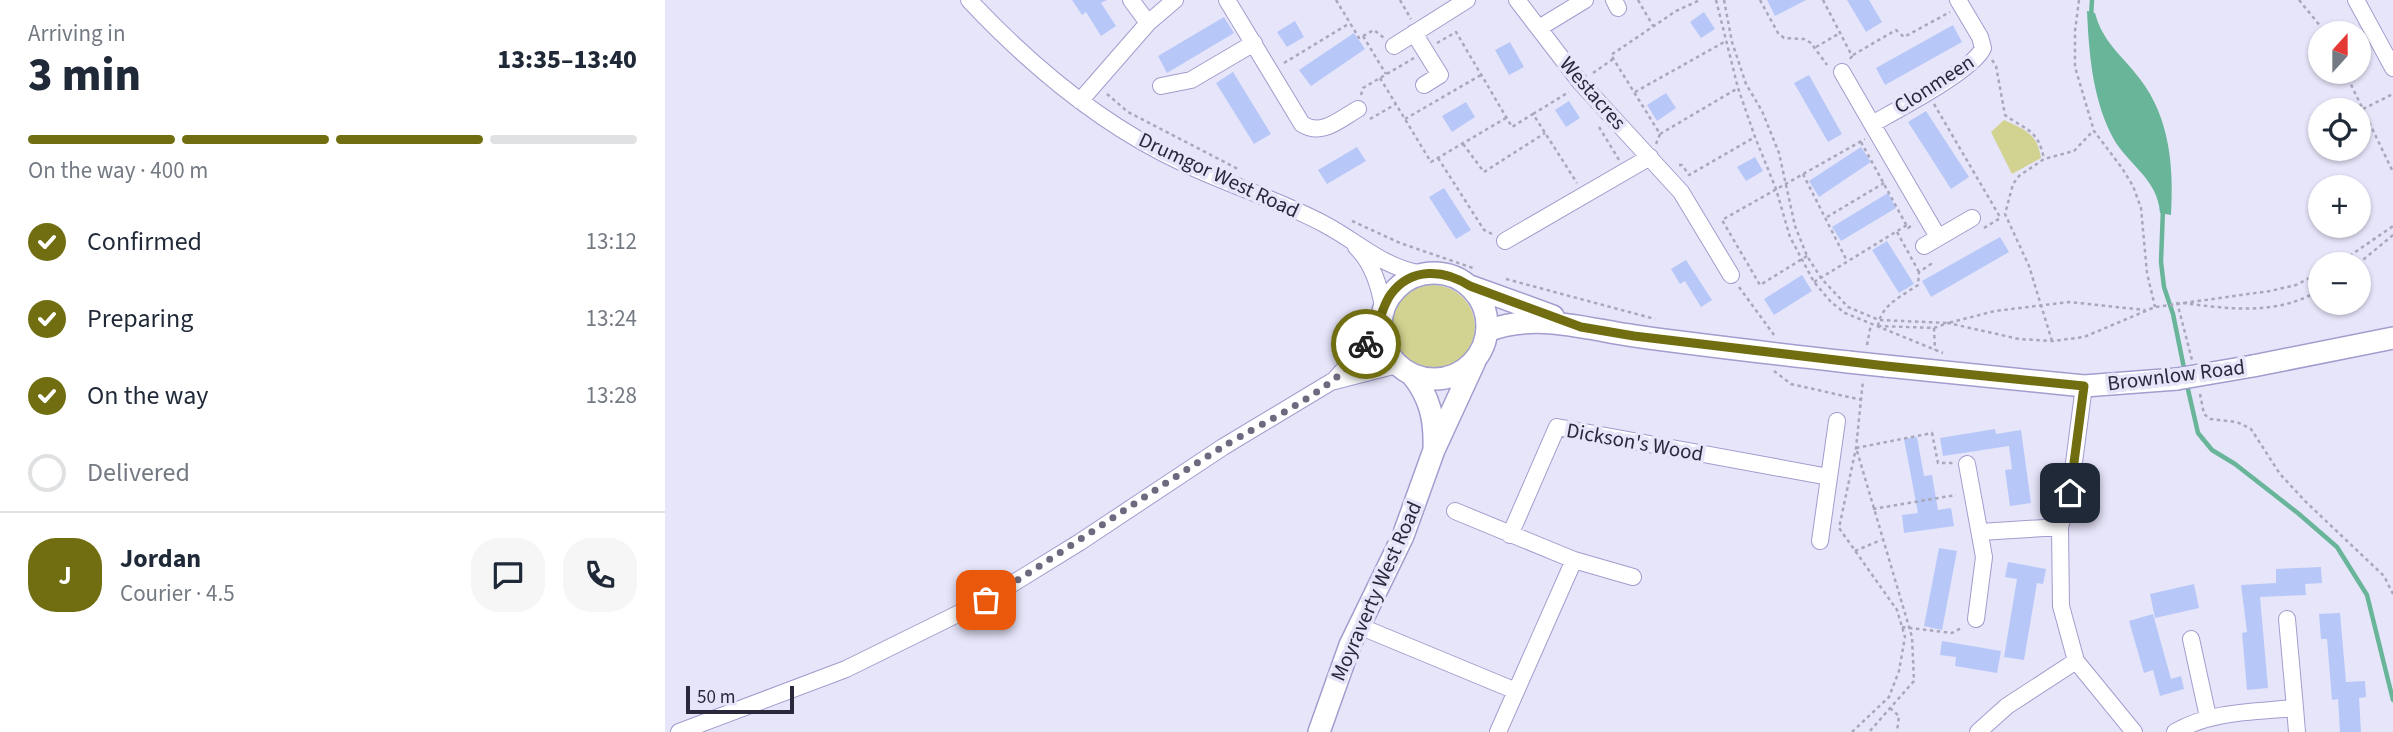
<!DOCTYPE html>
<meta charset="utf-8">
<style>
:root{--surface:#fff;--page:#f6f6f7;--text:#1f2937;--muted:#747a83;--line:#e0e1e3;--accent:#706e10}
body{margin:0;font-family:"Source Sans 3",sans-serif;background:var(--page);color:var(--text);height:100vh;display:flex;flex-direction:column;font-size:26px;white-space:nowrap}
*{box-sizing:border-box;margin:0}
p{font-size:23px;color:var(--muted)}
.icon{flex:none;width:38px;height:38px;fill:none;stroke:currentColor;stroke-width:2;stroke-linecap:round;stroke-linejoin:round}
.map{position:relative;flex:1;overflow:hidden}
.details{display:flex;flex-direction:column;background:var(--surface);width:665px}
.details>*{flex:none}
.needle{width:46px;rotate:21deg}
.buttons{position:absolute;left:1643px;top:21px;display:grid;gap:14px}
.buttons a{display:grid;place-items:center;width:63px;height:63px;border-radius:50%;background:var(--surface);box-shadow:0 2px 5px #0004;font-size:35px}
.scale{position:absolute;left:21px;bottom:18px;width:108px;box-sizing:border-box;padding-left:7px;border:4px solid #2a283b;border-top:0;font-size:19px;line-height:24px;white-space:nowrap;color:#2a283b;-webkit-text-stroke:5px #e7e5fa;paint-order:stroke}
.pin{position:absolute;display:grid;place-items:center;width:60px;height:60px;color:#fff;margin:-30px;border-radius:14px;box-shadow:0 4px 10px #0006}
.courier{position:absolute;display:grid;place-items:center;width:70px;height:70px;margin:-35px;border:5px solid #706e10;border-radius:50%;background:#fff;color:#222;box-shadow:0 2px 9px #0007}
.overview em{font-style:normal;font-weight:800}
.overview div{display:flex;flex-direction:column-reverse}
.overview{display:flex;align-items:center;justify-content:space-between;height:119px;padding:0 28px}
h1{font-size:46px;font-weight:800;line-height:52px}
.bar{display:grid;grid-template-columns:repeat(4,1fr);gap:10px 7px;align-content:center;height:84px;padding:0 28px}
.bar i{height:9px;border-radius:5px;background:var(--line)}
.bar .on{background:var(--accent)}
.bar p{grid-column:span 4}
.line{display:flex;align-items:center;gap:18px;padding:0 28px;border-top:2px solid var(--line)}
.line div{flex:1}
.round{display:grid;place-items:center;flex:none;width:74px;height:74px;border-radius:28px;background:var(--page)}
ol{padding:0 28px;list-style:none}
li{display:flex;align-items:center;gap:21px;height:77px}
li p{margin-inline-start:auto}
li .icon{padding:7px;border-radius:50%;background:var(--accent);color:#fff;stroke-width:4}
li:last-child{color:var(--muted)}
li i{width:38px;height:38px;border:4px solid var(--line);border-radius:50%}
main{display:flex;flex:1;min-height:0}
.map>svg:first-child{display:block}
</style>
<main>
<section class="details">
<div class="overview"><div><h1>3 min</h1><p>Arriving in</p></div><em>13:35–13:40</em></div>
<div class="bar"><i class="on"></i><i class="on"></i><i class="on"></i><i></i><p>On the way · 400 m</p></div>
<ol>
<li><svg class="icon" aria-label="check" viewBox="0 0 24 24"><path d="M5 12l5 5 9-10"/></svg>Confirmed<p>13:12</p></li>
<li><svg class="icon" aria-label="check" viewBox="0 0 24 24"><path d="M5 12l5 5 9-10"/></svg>Preparing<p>13:24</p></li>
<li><svg class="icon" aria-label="check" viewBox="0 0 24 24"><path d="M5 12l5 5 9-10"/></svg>On the way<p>13:28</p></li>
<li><i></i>Delivered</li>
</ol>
<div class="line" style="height:126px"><b class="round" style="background:var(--accent);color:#fff">J</b><div><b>Jordan</b><p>Courier · 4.5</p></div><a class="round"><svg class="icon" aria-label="chat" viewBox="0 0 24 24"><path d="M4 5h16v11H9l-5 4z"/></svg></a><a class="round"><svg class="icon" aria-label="phone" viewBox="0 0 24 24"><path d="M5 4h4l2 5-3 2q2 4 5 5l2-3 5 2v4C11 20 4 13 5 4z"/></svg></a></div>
</section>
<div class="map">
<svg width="1728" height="732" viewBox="0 0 1728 732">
<rect width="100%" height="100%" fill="#e7e5fa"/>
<!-- green -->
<path fill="#d2d391" d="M1339,120c21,10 33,13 37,38l-29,16 -21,-42z
M726 327a42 42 0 1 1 84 0a42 42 0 1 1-84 0Z"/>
<!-- water -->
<path fill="#69b59a" d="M1422,11l8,2c8,30 27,42 45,66 30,39 34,89 31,136l-11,-2c-2,-36 -36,-50 -50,-81 -18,-38 -21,-80 -23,-121z"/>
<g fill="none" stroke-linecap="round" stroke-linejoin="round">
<!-- stream -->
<path stroke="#69b59a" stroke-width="4.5" d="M1426,17l1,-17
M1498,209l-2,53 3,25 9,27 12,59
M1522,385l11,48 14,17 23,14 64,50 38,33 30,48 26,105"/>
</g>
<!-- building -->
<path fill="#b7c8f8" d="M407,0h35l-6,3 15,23 -15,10 -15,-24 -4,3z
M1102,0h39l-31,16z
M1182,0h22l13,22 -16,10z
M1039,12l11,17 -14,9 -11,-16z
M559,17l10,16 -67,40 -9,-17z
M630,21l9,16 -17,10 -10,-15z
M1288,25l9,17 -77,43 -9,-17z
M689,33l11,16 -54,37 -12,-16z
M845,42l14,25 -15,8 -14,-25z
M568,72l38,62 -17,10 -38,-61z
M1144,75l33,59 -14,8 -34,-59z
M1001,93l10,15 -19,13 -10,-16z
M904,101l11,17 -14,9 -11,-17z
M801,102l9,15 -23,15 -10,-16z
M1261,111l43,66 -18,12 -43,-67z
M692,147l9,14 -39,23 -9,-14z
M1196,147l10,15 -52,35 -10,-16z
M1090,157l8,14 -17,10 -9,-14z
M779,188l27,42 -15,9 -27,-42z
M1223,193l8,15 -55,33 -9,-14z
M1335,237l9,15 -78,45 -9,-16z
M1222,241l27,43 -15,9 -27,-43z
M1021,260l26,40 -11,7 -16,-26 -5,3 -9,-15z
M1137,275l10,16 -38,24 -10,-16z
M1330,429l1,5 25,-4 10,73 -21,3 -5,-36 7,-1 -3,-23 -66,10 -3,-18z
M1252,437l7,39 8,-1 6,35 13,-2 3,18 -50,7 -2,-18 16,-2 -14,-74z
M1274,548l18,3 -15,79 -18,-4z
M1343,562l38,7 -3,15 -6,-1 -13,77 -20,-3 13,-78 -12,-2z
M1656,567l1,16 -17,1 1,11 -46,2 8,91 -21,2 -5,-57 5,-1 -6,-47 35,-2v-14z
M1529,584l5,24 -44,10 -5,-24z
M1675,613l6,69 19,-1 1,16 -7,1 2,34h-21l-2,-33 -6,1 -5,-61h-6l-2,-25z
M1488,614l18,65 10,-3 3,13 -24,7 -7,-26 -9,3 -15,-52z
M1277,641l59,10 -4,22 -42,-7 1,-9 -16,-2z"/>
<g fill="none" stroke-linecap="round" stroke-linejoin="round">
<!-- minor casing -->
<g stroke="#a19dce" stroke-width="18">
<path id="minor" d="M304,0c61,65 132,125 214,163 46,22 96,37 141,61 36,19 56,42 98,50
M466,0l17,23
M562,0l75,124c20,13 38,-5 56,-15
M852,0l63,82 101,110 50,83
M949,0l4,8
M1691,0l37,68
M874,28l46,-28
M749,33l26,42 -16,10
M729,46l73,-46
M1177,72l30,52c23,-13 102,-54 111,-76l-3,-11 -22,-37
M496,86l30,-6 63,-37
M415,101l68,-78 27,-23
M1207,124l66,113
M840,241l145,-84
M1259,246l48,-28
M691,247c16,15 24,40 27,61
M671,378l28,-30 17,-31
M1419,386l-14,107 -10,34 1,79 15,55 58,71
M1302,464l17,93 -8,62
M790,511l119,49 59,17
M1315,532l80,-5
M845,535l47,-108 272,50
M1155,541l17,-120
M1622,619l8,89
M694,626l157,65
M1526,639l17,78
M14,732l167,-63 140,-69 94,-58 143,-95 108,-65 66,-17
M833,732l76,-172
M1313,732l29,-26 69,-45
M1510,732c36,-21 79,-20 120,-24l2,24"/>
</g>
<!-- major casing -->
<g stroke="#a19dce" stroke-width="24">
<path id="major" d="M716 326a53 53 0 1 1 106 0a53 53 0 1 1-106 0Z
M805,286l83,30
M822,331c49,-19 98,-2 148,5 71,10 142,18 213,26
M1221,366l198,20 93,-7
M1588,366l140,-28
M747,375c18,22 23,45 22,73
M654,732l31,-87 53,-109 31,-86 41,-89"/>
</g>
<!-- path -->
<path stroke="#a9a7bb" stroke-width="2.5" stroke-dasharray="3.5 3.5" stroke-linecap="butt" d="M671,0l23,38 4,-2 23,38
M735,0l11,19
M973,0l15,26
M1051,0l22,88 17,49 21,52 14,48 24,45 17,20 14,11 98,40
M1059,0l8,42 14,42 16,27 17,42 16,73 12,30 14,22 27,29 31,13 69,3 47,-12 74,-9 76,8
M1095,0l18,33 6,5 20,1 7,4 16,22
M1158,0l29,56 -2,3
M1414,0l-4,31v36l19,64 28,37 11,18 8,22 6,65 8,34
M1634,0l27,33
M698,36l11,-6 10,8
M772,43l19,-11 56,95 21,-13 44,69
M1151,47l24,-14
M1188,55l43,-25 8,7 46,-25
M1327,60l4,6 9,49c22,16 33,14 39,44
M619,63l66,-40
M1680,72l48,100
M928,73l20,-14
M715,78l51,84 75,-44
M970,92l91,-51
M442,94l21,18 110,57
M696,95l2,-7 51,-30
M1269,104l66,113
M1698,109l30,-15
M868,114l36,-22
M705,119l26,-15
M740,119l76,-44
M934,127l20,33
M995,134l78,-46
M1196,142l47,86 6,-4
M798,144l21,28 61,-39
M991,144l4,-10 -49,-79 65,-44 24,-11
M773,158l46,72 8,4
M1014,165h3l7,10 66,-38
M1138,174l44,87
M1162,217l57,-34
M687,221l48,22 73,25
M1319,228l18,-11
M1232,232l22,40
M1142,256l-47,29 -38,-65 143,-81
M1673,264l55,-38
M1693,264l35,-29
M841,279l149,40
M1149,282l93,-57
M1074,287l35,48
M1512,302l15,58
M1518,303c46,6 96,13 138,-14
M1213,326l56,2 14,-5 71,16 34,2 31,-4 71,-30 115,-16 26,-6 25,-13
M1213,326c3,-21 24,-30 40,-41l1,-13 12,-8 -2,-3
M1269,328l1,22
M1387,341l-23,-75 -24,-52 8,-30 6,-8 25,-17 30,-8 19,-20
M1202,345l4,-21
M1109,371l17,13 71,16
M1535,394l4,20 6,5 27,3 14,7 29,45 26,28 78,74 9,18
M1191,448l76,-15 6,30h16
M1192,451l55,186 2,44 -45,51
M1208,509l83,-14
M1190,551l26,-11
M1237,627l50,6 11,-6
M1225,708l9,8 -2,16
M1187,732l37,-35 10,-26 6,-34 -8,-27 -58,-82 17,-80 7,-68"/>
<!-- minor -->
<use href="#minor" stroke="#fff" stroke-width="16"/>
<!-- major -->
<use href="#major" stroke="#fff" stroke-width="21"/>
<!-- major-bridge casing -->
<g stroke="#a19dce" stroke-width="24" stroke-linecap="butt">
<path id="major-bridge" d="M1183,362l38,4
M1512,379l76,-13"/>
</g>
<!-- major-bridge -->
<use href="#major-bridge" stroke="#fff" stroke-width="21"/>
</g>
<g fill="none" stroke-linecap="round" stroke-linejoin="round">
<!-- done -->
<path stroke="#6c6a7e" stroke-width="7" stroke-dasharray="0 12.6" d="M321,600c80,-50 158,-104 238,-154 42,-26 119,-59 142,-102"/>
<!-- route -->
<path stroke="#706e10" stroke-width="9" d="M701,344c5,-8 10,-16 13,-24 4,-9 6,-18 12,-26 20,-27 53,-25 79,-8l111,41 53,9 252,30 198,20 -14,107"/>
</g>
<g text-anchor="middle" stroke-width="7" stroke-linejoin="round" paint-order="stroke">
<!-- street labels -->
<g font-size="21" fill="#2a283b" stroke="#e7e5fa">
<text transform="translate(1269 84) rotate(-33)" y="7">Clonmeen</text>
<text transform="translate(928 93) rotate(49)" y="7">Westacres</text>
<text transform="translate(554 175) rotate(25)" y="7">Drumgor West Road</text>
<text transform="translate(1511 375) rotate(-7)" y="7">Brownlow Road</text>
<text transform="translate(970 442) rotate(10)" y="7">Dickson's Wood</text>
<text transform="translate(711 591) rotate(-66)" y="7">Moyraverty West Road</text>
</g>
</g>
</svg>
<div class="buttons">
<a><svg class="needle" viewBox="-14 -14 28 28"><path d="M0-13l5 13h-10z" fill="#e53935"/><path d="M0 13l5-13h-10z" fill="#747a83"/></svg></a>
<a><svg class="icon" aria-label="locate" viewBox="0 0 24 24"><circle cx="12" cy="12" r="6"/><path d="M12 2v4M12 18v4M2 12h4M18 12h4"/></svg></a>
<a>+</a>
<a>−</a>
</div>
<div class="scale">50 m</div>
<div class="pin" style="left:321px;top:600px;background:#ea580c"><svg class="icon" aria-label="bag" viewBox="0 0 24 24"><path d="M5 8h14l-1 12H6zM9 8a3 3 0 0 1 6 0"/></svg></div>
<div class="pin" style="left:1405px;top:493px;background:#1f2937"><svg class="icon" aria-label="home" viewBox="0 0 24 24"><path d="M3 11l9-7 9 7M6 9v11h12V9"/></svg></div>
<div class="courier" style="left:701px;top:344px"><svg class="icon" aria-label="bike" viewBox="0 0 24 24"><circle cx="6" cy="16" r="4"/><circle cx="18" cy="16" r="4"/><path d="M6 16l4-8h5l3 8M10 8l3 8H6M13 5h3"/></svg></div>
</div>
</main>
